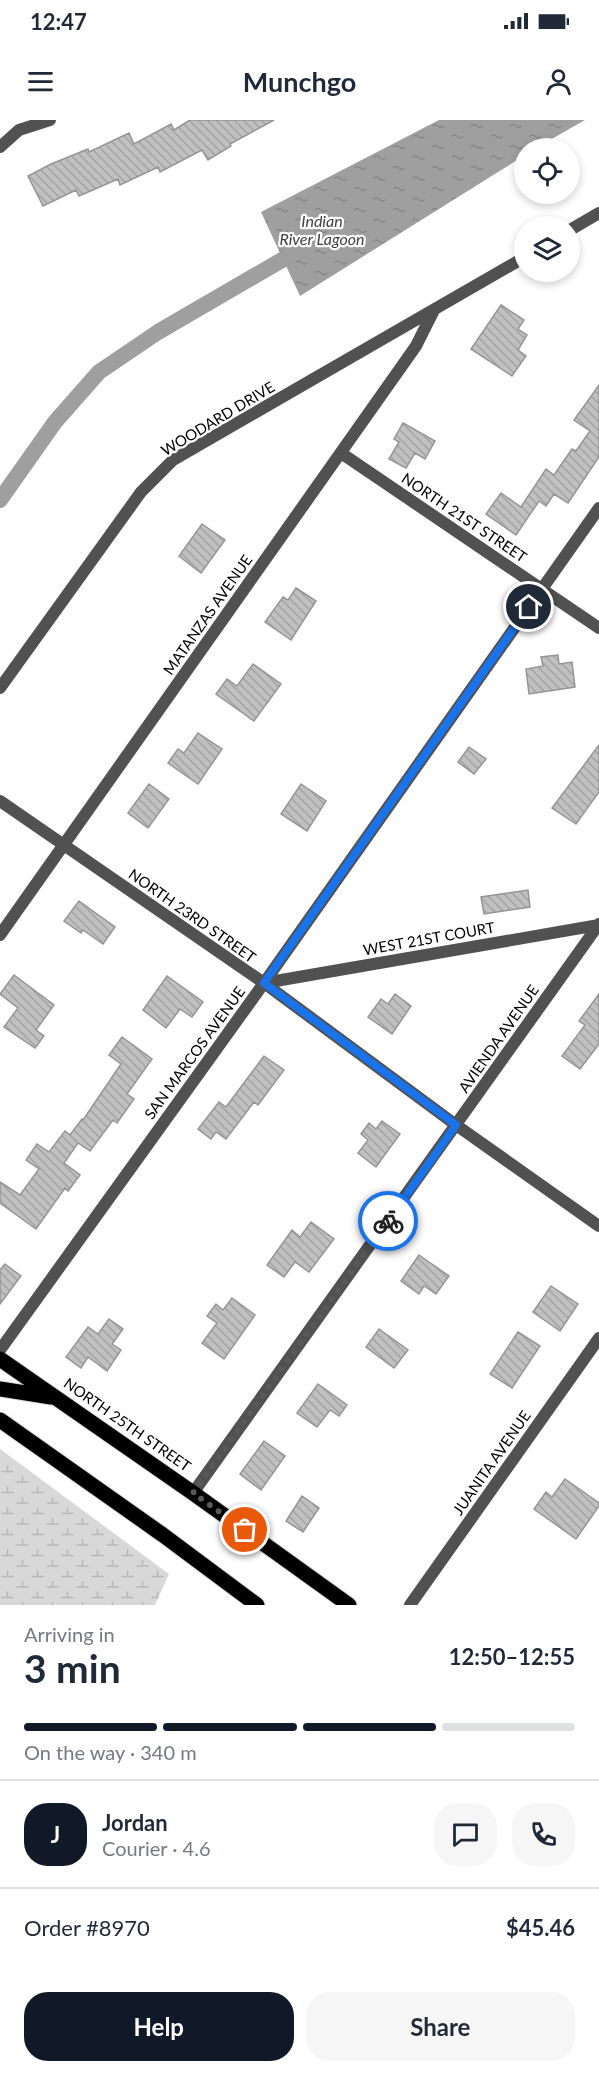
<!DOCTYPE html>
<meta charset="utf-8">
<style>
:root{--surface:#fff;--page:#f6f6f7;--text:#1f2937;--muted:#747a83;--line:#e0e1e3;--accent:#111827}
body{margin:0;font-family:Lato,sans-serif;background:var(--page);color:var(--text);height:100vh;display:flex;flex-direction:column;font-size:22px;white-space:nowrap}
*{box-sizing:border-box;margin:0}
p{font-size:20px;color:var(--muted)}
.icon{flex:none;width:33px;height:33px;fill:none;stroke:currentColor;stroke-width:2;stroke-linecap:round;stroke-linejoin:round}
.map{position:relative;height:1485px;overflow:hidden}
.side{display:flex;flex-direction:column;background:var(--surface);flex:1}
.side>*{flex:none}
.fabs{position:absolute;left:514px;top:18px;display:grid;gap:12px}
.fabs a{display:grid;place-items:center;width:66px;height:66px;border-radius:50%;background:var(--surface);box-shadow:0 3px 9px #0003;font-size:30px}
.pin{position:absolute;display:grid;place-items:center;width:51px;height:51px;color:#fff;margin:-26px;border:3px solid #fff;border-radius:50%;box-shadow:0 2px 6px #0007}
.courier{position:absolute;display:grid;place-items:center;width:60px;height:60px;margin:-30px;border:4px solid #1a73e8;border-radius:50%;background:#fff;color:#222;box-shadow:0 2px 8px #0007}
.head em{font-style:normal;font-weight:700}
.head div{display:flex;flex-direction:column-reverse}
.head{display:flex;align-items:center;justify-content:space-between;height:102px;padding:0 24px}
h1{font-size:39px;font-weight:700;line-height:45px}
.bar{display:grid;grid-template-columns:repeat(4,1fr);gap:9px 6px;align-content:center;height:72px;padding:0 24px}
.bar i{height:8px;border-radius:4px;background:var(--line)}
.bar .active{background:var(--accent)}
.bar p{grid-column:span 4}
.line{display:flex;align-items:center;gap:15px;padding:0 24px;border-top:2px solid var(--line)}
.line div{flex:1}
.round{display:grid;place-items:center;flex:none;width:63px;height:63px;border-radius:24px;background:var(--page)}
.button{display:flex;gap:12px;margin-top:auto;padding:12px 24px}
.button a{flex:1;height:69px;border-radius:24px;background:var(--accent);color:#fff;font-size:24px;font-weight:700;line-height:69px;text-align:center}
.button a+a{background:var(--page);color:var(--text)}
.status{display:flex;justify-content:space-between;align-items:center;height:42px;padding:0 30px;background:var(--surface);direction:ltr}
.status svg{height:16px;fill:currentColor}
header{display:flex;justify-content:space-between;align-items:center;height:78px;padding:0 24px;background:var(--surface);font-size:27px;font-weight:700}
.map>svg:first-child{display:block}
</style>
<div class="status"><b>12:47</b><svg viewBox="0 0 49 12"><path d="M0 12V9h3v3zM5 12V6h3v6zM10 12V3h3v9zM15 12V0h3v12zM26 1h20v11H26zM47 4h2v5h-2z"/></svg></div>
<header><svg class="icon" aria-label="menu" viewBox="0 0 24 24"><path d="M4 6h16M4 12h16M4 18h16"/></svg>Munchgo<svg class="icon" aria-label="person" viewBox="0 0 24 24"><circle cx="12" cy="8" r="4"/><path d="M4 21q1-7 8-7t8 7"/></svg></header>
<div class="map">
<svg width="599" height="1485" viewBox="0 0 599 1485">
<defs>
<pattern id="wetland-marsh" width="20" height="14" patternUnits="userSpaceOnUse" patternTransform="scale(1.5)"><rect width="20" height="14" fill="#d8d8d8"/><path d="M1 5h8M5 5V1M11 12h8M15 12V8" fill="none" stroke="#b8b8b8"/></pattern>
<pattern id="water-ripples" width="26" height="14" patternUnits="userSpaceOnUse" patternTransform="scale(1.5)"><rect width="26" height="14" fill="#9f9f9f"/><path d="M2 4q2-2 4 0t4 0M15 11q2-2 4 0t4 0" fill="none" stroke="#878787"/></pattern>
<pattern id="building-back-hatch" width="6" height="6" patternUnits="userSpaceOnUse" patternTransform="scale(1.5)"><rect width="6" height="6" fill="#c0c0c0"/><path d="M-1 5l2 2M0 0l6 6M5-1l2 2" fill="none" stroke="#a3a3a3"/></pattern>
</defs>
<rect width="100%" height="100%" fill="#fff"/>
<!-- wetland -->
<path fill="url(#wetland-marsh)" d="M0,1329l169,125 -14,31h-155z"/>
<!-- water -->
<path fill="url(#water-ripples)" d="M439,0h146l-49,28h-11v7l-225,141 -39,-84z"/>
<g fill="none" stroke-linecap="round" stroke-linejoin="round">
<!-- canal -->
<path stroke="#9f9f9f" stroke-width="16" d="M0,380l55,-78 44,-50 59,-40 143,-83"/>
</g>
<!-- building -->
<path fill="url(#building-back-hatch)" stroke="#959595" stroke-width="1.5" d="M190,0h84l-44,24 1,2 -23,14 -6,-10 -42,22 -2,-5 -38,18 -2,-6 -39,17 -3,-6 -33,16 -15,-30 23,-12 37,-15 1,3 40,-19 5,11 37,-20 3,6z
M501,185l23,15 -6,9 9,6 -9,15 8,6 -14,20 -41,-27z
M599,265v72l-31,46 -14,-9 -8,12 -7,-5 -23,34 -30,-21 15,-21 20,14 25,-38 8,6 18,-26 4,2 14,-20 -16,-11z
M403,303l32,18 -10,18 -10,-6 -9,15 -17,-9 10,-17 -5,-3z
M202,404l23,16 -24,33 -22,-17z
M296,468l20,13 -25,39 -26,-18 18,-25 5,3z
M558,535l1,9 13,-2 3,25 -46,7 -3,-25 17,-3 -2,-9z
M253,544l28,20 -27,37 -38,-27 11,-15 10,7z
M198,613l24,16 -24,35 -30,-21 10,-14 6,4z
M599,625v47l-23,32 -24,-16z
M469,627l17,12 -12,15 -16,-12z
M149,664l20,15 -21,29 -20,-15z
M301,664l25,17 -19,30 -26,-17z
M528,770l2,17 -46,7 -3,-17z
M79,781l36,26 -12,17 -20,-14 -2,3 -17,-12z
M14,855l40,30 -18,25 8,6 -9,12 -31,-21 14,-19 -18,-14z
M167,856l36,26 -11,15 -12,-8 -14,19 -23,-18z
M395,874l16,12 -19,28 -24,-17 13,-18 7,5z
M599,874v50l-19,25 -18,-13 23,-31 -6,-4z
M122,917l30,22 -25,35 7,5 -17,24 -4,-3 -23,31 -12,-8 -14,20 16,12 -12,16 -3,-3 -29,41 -36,-26v-21l20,13 19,-26 -13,-9 11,-16 12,8 16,-21 5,4 12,-16 1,1 38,-56 -12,-9z
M264,936l20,14 -26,35 -4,-3 -28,37 -10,-7 -5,7 -13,-10 21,-27 7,5z
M382,1001l18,13 -24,33 -18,-14 10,-13 -7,-6 8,-11 7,6z
M311,1102l23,17 -25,33 -14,-10 -11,15 -17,-12 25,-35 8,7z
M419,1135l30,21 -13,18 -12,-8 -5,8 -18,-13z
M5,1144l16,12 -21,28v-34z
M551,1166l27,18 -18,27 -27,-19z
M232,1178l23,17 -31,44 -22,-16 15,-20 -10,-7 9,-12 7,6z
M109,1199l14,10 -11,15 9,6 -14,21 -19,-14 -7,11 -15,-11 22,-30 10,7z
M379,1209l29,21 -14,18 -28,-21z
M518,1212l22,14 -28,42 -22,-14z
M318,1264l29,21 -8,11 -9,-6 -13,17 -20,-14z
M264,1321l21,15 -24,34 -21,-16z
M565,1359l34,24v3l-23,33 -42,-30 12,-17 6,5z
M302,1376l17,12 -16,24 -17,-11z"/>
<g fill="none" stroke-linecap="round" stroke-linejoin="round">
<!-- primary casing -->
<g stroke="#dbdbdb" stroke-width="17">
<path id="primary" d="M0,1239l193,134 156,112
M0,1269l51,8
M0,1300l163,115 94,70"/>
</g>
<!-- minor -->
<path stroke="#515151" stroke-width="12" d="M0,27l19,-17 31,-10
M570,110l29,-17
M341,333l258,175
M0,568l141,-196 32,-32 352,-203
M0,681l264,182 192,142 143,101
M0,815l416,-589 18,-36
M264,863l335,-58
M0,1230l264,-367 335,-475
M193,1373l406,-569"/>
<!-- tertiary -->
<path stroke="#515151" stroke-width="12" d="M410,1485l189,-267"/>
<!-- primary -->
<use href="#primary" stroke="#000" stroke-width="15"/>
</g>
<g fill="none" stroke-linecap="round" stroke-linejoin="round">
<!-- done -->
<path stroke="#595959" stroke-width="6" stroke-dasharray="0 10.8" d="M245,1410l-52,-37 195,-272"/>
<!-- route -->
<path stroke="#1a73e8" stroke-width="8" d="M388,1101l68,-96 -192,-142 265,-376"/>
</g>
<g text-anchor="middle" stroke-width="4.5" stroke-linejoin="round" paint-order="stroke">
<!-- street labels -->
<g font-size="15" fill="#000" stroke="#fff">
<text transform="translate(218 299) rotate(-31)" y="5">WOODARD DRIVE</text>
<text transform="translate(464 398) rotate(34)" y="5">NORTH 21ST STREET</text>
<text transform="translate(208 495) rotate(-55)" y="5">MATANZAS AVENUE</text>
<text transform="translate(192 796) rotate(35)" y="5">NORTH 23RD STREET</text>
<text transform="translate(429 819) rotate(-10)" y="5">WEST 21ST COURT</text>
<text transform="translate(499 919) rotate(-55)" y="5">AVIENDA AVENUE</text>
<text transform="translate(195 933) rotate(-54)" y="5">SAN MARCOS AVENUE</text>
<text transform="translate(127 1305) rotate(35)" y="5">NORTH 25TH STREET</text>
<text transform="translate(492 1343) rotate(-55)" y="5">JUANITA AVENUE</text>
</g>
<!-- water labels -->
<g font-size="16" font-style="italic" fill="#404040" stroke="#fff">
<text x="322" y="107">Indian<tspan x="322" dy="18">River Lagoon</tspan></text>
</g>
</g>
</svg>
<div class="fabs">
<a><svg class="icon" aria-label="locate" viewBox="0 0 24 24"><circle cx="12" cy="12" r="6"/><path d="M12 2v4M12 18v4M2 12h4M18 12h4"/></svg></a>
<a><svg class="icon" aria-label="layers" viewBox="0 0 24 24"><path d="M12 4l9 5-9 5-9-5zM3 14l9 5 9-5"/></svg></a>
</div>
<div class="pin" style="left:245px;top:1410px;background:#ea580c"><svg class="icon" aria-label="bag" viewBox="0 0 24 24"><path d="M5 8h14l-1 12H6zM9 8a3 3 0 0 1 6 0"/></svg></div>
<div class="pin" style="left:529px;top:487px;background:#1f2937"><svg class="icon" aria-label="home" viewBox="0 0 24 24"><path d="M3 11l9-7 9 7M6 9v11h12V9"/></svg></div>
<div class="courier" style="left:388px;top:1101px"><svg class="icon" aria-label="bike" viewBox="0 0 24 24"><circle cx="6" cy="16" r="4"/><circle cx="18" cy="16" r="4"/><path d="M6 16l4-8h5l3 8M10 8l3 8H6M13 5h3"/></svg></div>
</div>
<section class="side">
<div class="head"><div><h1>3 min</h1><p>Arriving in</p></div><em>12:50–12:55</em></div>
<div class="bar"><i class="active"></i><i class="active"></i><i class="active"></i><i></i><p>On the way · 340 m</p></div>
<div class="line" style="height:108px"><b class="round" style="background:var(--accent);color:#fff">J</b><div><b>Jordan</b><p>Courier · 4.6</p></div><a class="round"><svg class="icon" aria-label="chat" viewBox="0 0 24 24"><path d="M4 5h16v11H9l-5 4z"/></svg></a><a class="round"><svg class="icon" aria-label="phone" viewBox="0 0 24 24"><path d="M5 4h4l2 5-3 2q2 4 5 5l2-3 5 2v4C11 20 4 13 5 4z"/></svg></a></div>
<div class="line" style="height:78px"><div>Order #8970</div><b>$45.46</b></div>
<div class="button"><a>Help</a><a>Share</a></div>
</section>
